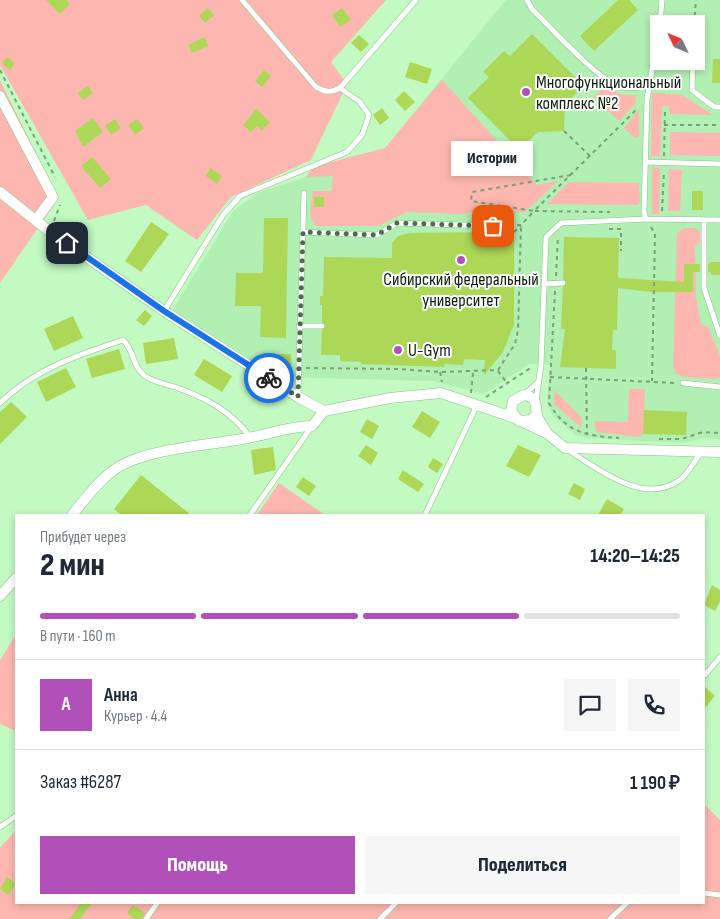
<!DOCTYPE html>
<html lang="ru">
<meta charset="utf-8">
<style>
:root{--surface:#fff;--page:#f6f6f7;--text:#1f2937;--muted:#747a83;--line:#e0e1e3;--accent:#b150b8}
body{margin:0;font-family:"Sofia Sans Condensed",sans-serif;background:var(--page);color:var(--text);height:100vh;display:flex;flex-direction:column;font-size:19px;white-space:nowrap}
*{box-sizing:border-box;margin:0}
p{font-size:16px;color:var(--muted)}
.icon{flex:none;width:28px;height:28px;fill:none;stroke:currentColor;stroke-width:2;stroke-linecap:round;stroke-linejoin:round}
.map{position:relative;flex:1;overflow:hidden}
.sheet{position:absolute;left:15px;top:514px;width:690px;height:390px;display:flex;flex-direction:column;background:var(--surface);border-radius:0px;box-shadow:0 2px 8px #0003}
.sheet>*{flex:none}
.needle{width:32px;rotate:313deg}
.buttons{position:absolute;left:650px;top:15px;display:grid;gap:10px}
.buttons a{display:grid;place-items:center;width:55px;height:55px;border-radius:0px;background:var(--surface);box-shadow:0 2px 8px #0003;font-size:25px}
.pin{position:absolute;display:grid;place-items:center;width:42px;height:42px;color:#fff;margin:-21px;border-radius:10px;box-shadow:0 2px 8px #0006}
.courier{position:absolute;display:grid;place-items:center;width:50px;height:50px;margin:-25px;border:4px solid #1a73e8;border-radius:50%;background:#fff;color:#222;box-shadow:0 1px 6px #0007}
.bubble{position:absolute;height:35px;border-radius:0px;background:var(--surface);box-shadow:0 2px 8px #0003;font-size:16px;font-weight:800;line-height:35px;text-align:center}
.headline em{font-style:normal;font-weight:800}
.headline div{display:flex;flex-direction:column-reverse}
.headline{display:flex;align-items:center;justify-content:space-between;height:85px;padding:0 25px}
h1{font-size:32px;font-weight:800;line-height:38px}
.bar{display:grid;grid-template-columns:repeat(4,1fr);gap:8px 5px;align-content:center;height:60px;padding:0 25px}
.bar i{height:6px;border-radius:4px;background:var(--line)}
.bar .current{background:var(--accent)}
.bar p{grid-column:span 4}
.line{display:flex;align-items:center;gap:12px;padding:0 25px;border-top:1px solid var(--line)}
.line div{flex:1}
.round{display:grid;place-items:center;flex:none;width:52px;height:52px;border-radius:0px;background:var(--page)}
.button{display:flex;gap:10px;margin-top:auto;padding:10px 25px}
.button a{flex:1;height:58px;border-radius:0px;background:var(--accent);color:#fff;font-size:20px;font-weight:800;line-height:58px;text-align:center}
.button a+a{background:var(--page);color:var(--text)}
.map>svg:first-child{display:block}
</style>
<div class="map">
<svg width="720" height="919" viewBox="0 0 720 919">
<rect width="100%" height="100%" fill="#c2fac2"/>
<!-- built -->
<path fill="#b1efb2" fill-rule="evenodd" d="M506,0h214v439l-17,-1 -20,5 -97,-5 -10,-3 -23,-19 -6,-12 3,-39 -21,-1 -45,30 -50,-13 -156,-4 -105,-67 60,-99 27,-19 46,-15 7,-10 72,-19zM659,24h37v37h-37z"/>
<!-- green -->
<path fill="#fdb6b0" d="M0,0h386l-55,62 16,22 -36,76 -80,37 -34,43 -51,-35 -58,15 -88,-155z
M0,80l57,116 -5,12 -52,75z
M442,80l95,105 21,-4 -33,31h-52l-11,2 -55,-2 -29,14h-61c-11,-7 -5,-23 -4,-35h18l2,-15 -27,1 7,-10 72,-19z
M606,85c9,9 17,11 30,10l-1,9 -16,17 -25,-24z
M652,93l30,2 31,20 -44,-1v-8h-7l-2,50h-9z
M639,110v27h-5l-10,-9z
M670,132l50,1v23l-50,-1z
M652,167l8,1 -1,46h-7z
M669,169l13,1 -2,41h-12z
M569,182l70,1 1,19 -3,3 -90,-1z
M683,228h13l4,5v8l-5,5 1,51 5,27 7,3 12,29v21l-5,2 -31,-2 -9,-4 -2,-8 4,-131z
M629,389h16l-2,45 -5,3 -42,-5 -2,-11 34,1z
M554,390l27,27 1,11 -28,-24z
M279,483l46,32h-68z
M16,634v97l-16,-7v-63z
M704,804l16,16v99h-720v-71l16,-18v72h688z"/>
<!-- building -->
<path fill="#add756" d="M46,0h20l4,4 -10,10z
M618,0h11l9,10 -44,41 -14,-15z
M208,8l6,7 -9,8 -6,-7z
M342,8l9,12 -11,7 -8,-12z
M532,34l52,52 -19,18 -1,27 -26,1 -19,18 -51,-52 21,-21 -6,-5 21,-21 6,5z
M359,35l10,9 -8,8 -10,-9z
M205,37l3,9 -16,7 -4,-8z
M7,57l8,6 -5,7 -8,-7z
M713,59h7v24h-8z
M410,62l22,7 -5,15 -22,-7z
M264,70l7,6 -9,11 -7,-6z
M88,86l5,7 -10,7 -5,-7z
M404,91l11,11 -10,9 -10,-11z
M382,108l7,10 -9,7 -7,-10z
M256,109l14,13 -8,9 -5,-5 -6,6 -8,-7z
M93,118l10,14 -20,15 -8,-16z
M115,119l6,9 -10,7 -6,-9z
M137,119l7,9 -9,7 -7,-10z
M92,157l19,22 -11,9 -19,-22z
M210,168l12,8 -5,8 -11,-8z
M692,191h11v19h-11z
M314,197h10v10h-10z
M264,218h24l-2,120 -26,-1 1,-31h-26l1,-33h27z
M151,222l18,12 -28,38 -16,-11z
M514,232v92l-11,28 -19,23 1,-15 -21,-1 -1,6 -18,-1 -1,3 -83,-3v-2l-21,-1v-6h-19l1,-25 4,-4 -4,-4v-17h-2v-9h3l1,-39 68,1v-15l6,-7 11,-3z
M564,237l55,1 -1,40 66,4v-18h16v8h-7v20h-42l-33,-4 -1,42h-4l-1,20h4v19l-56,-2 5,-38h-4l2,-42 4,-4 -4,-4z
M711,262h9v13h-9v-3h-3v-8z
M145,310l7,6 -8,10 -8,-6z
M73,316l10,22 -29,13 -10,-22z
M174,338l4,21 -32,5 -3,-21z
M119,349l6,20 -33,9 -6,-19z
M278,354h13v20l-12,1z
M204,359l28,17 -10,16 -28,-17z
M66,368l10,19 -30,15 -9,-20z
M11,402l16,15 -27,27v-32z
M644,410l43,2 -1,23 -43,-1z
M422,411l18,11 -10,16 -18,-11z
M367,419l12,7 -7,13 -12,-7z
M366,445l12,8 -7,12 -13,-9z
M518,445l23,10 -12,22 -23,-11z
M273,447l3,23 -22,5 -3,-25z
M433,458l10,6 -6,9 -9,-6z
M403,470l21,14 -6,8 -20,-13z
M141,475l50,40h-70l-7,-6z
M303,477l13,9 -7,10 -13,-9z
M574,483l11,6 -5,11 -12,-6z
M607,499l17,10 -4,6h-22z
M712,585l8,5v12l-5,9 -11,-6z
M704,686l11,10 -11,13z
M7,877l9,7 -8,11 -8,-6z
M82,902h11l-13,17h-11z
M133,905l12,8 -4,6h-6l-8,-6z"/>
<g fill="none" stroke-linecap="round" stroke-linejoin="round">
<!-- service casing -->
<g stroke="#8bc08b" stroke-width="6">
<path id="service" d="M527,0l5,9c17,17 69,74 89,78 9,2 19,0 27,-1
M660,24l2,-24
M693,61l-1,29 22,17h6
M340,88l76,-88
M645,162l75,2
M646,219l74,1
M704,220v68l16,48
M303,232l74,3 20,-12 96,3
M544,284l19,-1
M164,311l59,-96 17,-19 107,-44 15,-17 7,-20 -9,-13 -20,-14c-9,5 -15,4 -24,-1l-74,-87
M299,326h23
M683,383l37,4
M524,395l14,-13
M298,396l6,-203
M536,401l5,-36 5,-128 15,-14 85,-4 -2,-7 3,-113 12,-70
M0,403c35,-34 78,-48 123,-63 12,11 8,25 22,36 9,6 22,9 33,12 32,12 52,23 73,50
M568,450c30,19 76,56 112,30 8,-6 15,-19 21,-28
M250,515l62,-89
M425,515l52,-110
M704,676l16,-19
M0,827l16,-11
M704,893l16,2
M146,919l12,-17
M380,919l17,-17
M610,919l18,-17"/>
</g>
<!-- minor casing -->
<g stroke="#8bc08b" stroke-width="11">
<path id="minor" d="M0,96l53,101 -17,23
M0,192l49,39 115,80 134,86 26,14 66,-13 51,-5 74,25
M537,414l-6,6 -12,1 -8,-10 2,-10 11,-6c14,2 11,10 13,20 2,6 7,13 10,18
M523,422l25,12 17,14 155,4
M72,515c14,-17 29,-38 48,-49 32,-18 91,-21 128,-28 22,-4 42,-12 64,-12l12,-15
M0,596l16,-18"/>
</g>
<!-- path -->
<path stroke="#77a177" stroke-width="2" stroke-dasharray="4 4" stroke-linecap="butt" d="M694,24l2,-24
M0,70l55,107
M664,125h56
M564,131l26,25
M664,156l1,-47
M571,175l-99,17 -1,9 63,10 104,-103
M662,211l2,-40
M54,221l6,-16
M501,226l20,-1 13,-14 76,1
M651,227l4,7 -3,147
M609,229h12v22
M514,232l7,-7
M556,276l2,-40
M555,291l-6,112c17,30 38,33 70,35
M306,368l92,1 42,3 58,-2 17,-26 3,-13 3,-106
M586,368l1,67
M498,371l9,12
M440,372l2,10
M550,377l125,6
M471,393l2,-20
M486,397l46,-30
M659,439h22l22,-7 17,1"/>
<!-- service -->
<use href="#service" stroke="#fff" stroke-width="5"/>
<!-- minor -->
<use href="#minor" stroke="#fff" stroke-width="10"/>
</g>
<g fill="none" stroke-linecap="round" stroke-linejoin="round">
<!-- done -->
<path stroke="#4c6d4c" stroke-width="5" stroke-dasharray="0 9" d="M269,378l29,19 5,-165 74,3 20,-12 96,3"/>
<!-- route -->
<path stroke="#1a73e8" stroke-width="6" d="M67,243l97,68 105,67"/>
</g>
<!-- markers -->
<g fill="#b150b8" stroke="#fff" stroke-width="2">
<circle cx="526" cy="92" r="5"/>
<circle cx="461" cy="260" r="5"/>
<circle cx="398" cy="350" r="5"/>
</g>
<g text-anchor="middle" stroke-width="4" stroke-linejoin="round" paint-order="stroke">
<!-- poi labels -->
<g font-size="18" fill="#0c210d" stroke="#fff" text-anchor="start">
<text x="536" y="88">Многофункциональный<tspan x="536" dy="21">комплекс №2</tspan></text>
<text x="461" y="285" text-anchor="middle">Сибирский федеральный<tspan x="461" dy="21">университет</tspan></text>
<text x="408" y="356">U-Gym</text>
</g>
</g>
</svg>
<div class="buttons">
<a><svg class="needle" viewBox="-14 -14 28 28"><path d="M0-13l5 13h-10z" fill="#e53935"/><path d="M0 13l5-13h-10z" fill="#747a83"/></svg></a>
</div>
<div class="pin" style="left:493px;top:226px;background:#ea580c"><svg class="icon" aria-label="bag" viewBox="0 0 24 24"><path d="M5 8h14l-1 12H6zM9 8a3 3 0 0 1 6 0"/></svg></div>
<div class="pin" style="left:67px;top:243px;background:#1f2937"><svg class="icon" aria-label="home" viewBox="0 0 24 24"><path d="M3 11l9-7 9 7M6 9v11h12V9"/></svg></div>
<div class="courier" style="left:269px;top:378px"><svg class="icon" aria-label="bike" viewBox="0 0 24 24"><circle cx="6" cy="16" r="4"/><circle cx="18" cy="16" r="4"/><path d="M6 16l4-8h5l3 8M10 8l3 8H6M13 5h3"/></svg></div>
<div class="bubble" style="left:451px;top:141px;width:82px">Истории</div>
<section class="sheet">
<div class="headline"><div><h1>2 мин</h1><p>Прибудет через</p></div><em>14:20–14:25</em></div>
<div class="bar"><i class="current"></i><i class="current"></i><i class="current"></i><i></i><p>В пути · 160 m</p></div>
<div class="line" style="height:90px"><b class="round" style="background:var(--accent);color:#fff">А</b><div><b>Анна</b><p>Курьер · 4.4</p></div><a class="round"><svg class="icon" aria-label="chat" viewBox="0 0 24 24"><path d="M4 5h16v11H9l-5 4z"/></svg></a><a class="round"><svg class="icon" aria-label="phone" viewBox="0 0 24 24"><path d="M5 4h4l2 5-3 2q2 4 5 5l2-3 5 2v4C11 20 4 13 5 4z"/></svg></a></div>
<div class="line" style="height:65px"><div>Заказ #6287</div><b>1 190 ₽</b></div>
<div class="button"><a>Помощь</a><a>Поделиться</a></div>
</section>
</div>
